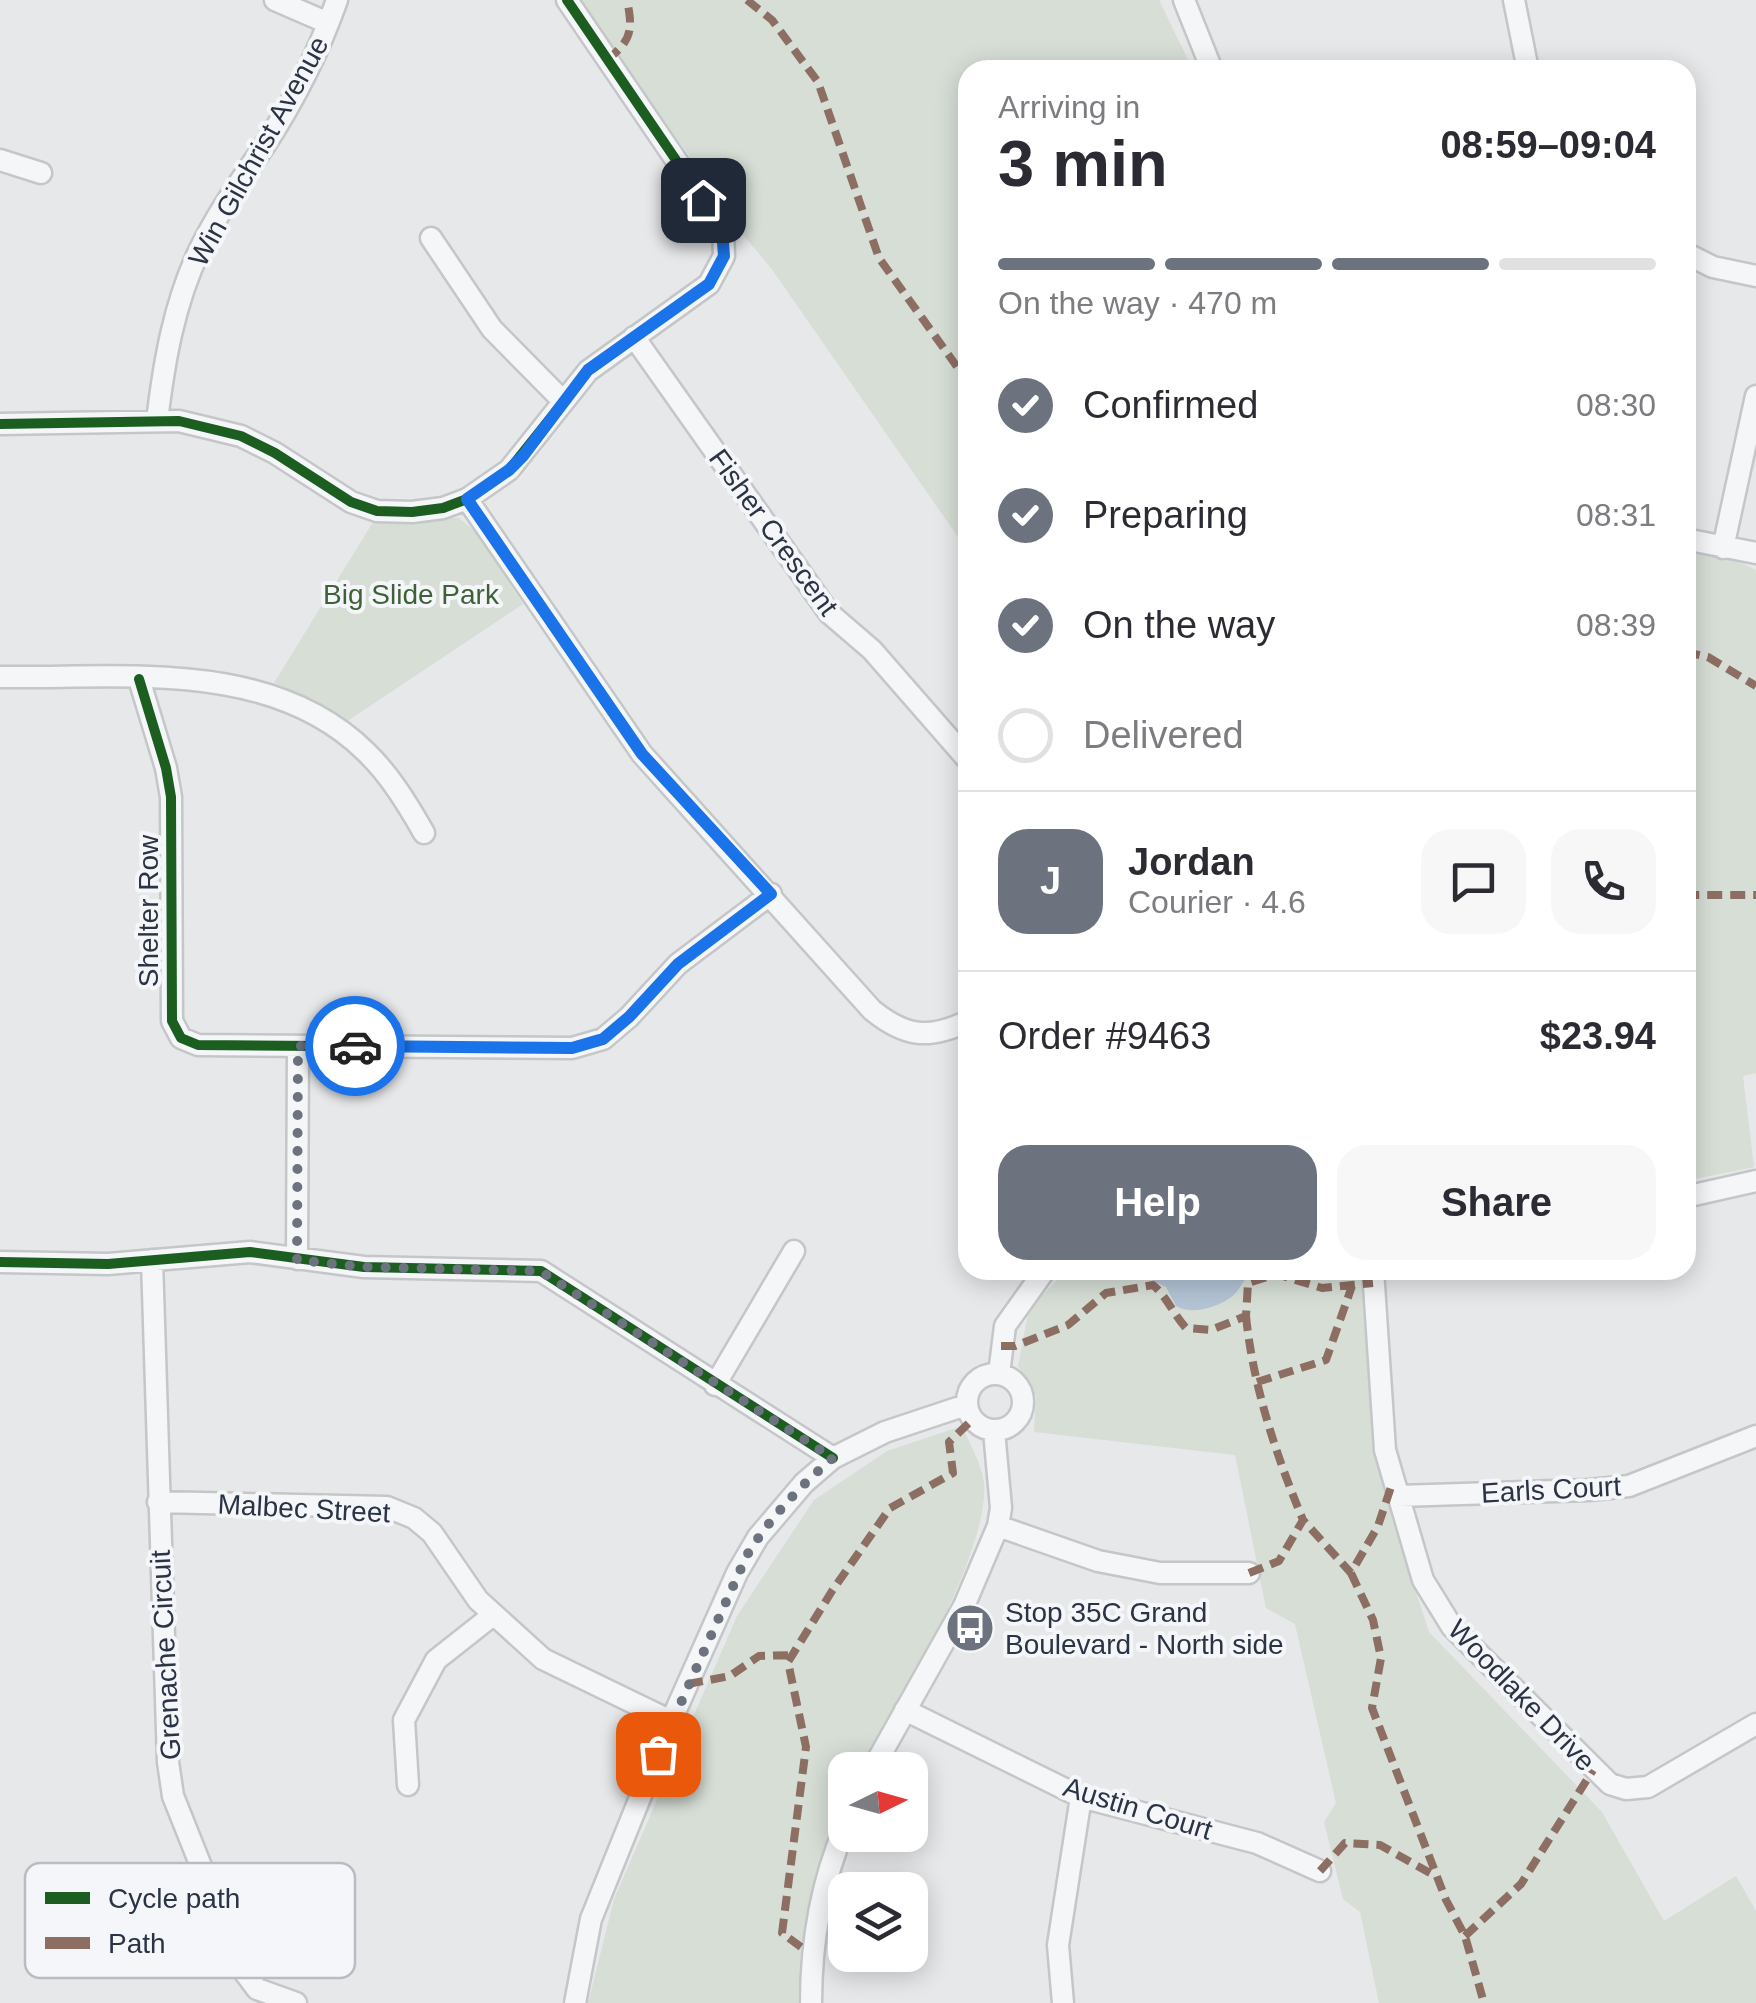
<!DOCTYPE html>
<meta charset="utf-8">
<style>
:root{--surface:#fff;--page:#f7f7f7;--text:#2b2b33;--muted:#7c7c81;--line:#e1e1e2;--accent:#6c737f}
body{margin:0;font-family:Helvetica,sans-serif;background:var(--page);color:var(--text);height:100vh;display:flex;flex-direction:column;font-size:38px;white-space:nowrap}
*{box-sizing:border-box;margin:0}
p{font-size:32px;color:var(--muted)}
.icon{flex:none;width:55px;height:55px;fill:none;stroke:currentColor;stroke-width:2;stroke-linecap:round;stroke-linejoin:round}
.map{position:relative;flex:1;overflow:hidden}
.details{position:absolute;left:958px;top:60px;width:738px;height:1220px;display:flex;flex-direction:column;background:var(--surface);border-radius:30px;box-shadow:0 5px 25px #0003}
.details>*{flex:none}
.needle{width:65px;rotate:85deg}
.buttons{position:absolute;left:828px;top:1752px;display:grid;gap:20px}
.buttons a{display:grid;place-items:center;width:100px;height:100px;border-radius:20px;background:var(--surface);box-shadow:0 5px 25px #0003;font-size:50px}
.pin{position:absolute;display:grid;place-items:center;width:85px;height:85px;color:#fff;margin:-42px;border-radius:20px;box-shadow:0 5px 15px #0006}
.courier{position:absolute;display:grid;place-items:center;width:100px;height:100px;margin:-50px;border:8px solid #1a73e8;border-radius:50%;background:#fff;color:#222;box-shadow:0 2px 12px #0007}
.head em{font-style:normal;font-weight:800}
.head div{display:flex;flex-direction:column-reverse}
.head{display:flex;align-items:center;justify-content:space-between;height:170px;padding:0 40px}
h1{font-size:65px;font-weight:800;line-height:75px}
.bar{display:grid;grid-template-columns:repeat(4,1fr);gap:15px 10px;align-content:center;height:120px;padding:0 40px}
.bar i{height:12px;border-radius:8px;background:var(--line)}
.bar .on{background:var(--accent)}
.bar p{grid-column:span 4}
.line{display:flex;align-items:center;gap:25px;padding:0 40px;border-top:2px solid var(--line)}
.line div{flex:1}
.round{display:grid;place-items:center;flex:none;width:105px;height:105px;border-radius:30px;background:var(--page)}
ol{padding:0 40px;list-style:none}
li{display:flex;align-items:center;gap:30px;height:110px}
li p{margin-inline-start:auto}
li .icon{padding:10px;border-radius:50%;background:var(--accent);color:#fff;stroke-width:4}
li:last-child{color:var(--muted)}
li i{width:55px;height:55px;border:5px solid var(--line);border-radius:50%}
.primary-button{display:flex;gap:20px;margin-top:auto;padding:20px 40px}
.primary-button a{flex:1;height:115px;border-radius:30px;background:var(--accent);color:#fff;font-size:40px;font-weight:800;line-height:115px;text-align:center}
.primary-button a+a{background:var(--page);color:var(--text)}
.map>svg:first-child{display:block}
</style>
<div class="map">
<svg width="1756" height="2003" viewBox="0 0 1756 2003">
<rect width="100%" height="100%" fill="#e6e8ea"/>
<!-- green -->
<path fill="#d6ded6" d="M575,0h584l34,70h-225l-1,480 -196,-282 -37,-44 -46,-70z
M441,518h18l16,13 48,73 -177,118 -33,-23 -39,-16 99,-161 49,1z
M1685,535l71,35v503l-13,3 11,91 -69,14z
M1067,1270h294l12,170 19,79 37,113 173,180 62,109 72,-45 20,35v92h-377l-19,-91 -17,-13 -19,-77 12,-19 -41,-179 -29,-16 -31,-153 -201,-23 2,-36 -18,-30 11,-57z
M962,1426c7,16 17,34 21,51 13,65 -86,230 -118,293h-20v39l-8,16 -36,122 -3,56h-210l26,-104 123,-283 77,-116 73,-49z"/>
<!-- water -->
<path fill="#b4c4d5" d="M1146,1270h112c-19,10 -15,19 -28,28 -14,10 -39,17 -54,8l-10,-19 -17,-8z"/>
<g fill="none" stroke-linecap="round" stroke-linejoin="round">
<!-- minor casing -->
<g stroke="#c4c6c8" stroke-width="25">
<path id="minor" d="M275,0l53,23
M1184,0l28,70
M1514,0l14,70
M0,160l41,13
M431,238l61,91 71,72
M1685,253l28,14 43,9
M634,337l195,276 43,37 96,110
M157,421c7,-59 17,-118 43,-172 18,-37 42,-70 65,-104 30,-46 54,-94 72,-145
M0,424l179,-3 62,15 34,17 76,49 26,9 35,1 31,-4 24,-9 42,-29 79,-99 121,-87 15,-28 -1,-27 -156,-229
M467,499l175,255 230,256c33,27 57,30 96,11
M1685,539l71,14
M1723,548l33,-152
M0,677c122,2 271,-19 366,75 24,23 42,53 58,81
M139,679l27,89 5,29 1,224 9,17 17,7 374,3 31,-9 26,-22 49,-53 93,-70
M1685,1197l71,-16
M297,1259l1,-213
M152,1260l16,502 5,34 69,173 15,20 39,14
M0,1262l108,2 142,-12 114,15 177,4 292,187
M1373,1270l12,180 38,130 29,47 158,157 16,5 22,-2 108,-63
M967 1402a28 28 0 1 1 56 0a28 28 0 1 1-56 0Z
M999,1374l6,-48 40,-56
M715,1385l79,-134
M1398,1496l191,-6 40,-4 127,-50
M158,1502l229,5 27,11 18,15 46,67 65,59 128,62
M998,1526l100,35 62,12h89
M905,1710l176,87 176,46 63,28
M872,1770l92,-164 34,-80 3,-18 -7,-77
M408,1785l-4,-65 32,-60 57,-45
M575,2003l16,-84 80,-198 66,-148 21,-36 46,-54 29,-25 52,-26 81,-27
M811,2003c0,-61 10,-120 34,-176
M1063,2003l-5,-58 23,-148"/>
</g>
<!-- minor -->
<use href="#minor" stroke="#f5f6f7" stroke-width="20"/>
<!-- quiet -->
<path stroke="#8d6e63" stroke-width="8" stroke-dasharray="15 8" stroke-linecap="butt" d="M747,0l25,20 46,62 61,176 89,124
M607,60c25,-20 26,-30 20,-60
M1685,652l23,5 48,29
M1685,891l10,4h61
M1246,1316c7,70 30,139 57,204
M1001,1346h14l53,-21 38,-32 47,-8c15,13 20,29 33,43l25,2 35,-14 2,-33 28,-9 46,14 51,-5
M1257,1382l69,-22 26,-74
M1249,1573l30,-12 24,-41 48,53 27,-47 15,-45
M1351,1573l22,47 8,38 -9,50 74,192 19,36 19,67
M688,1684l42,-8 29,-20 34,-1
M1320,1871l25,-28 35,2 57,32
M1465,1936l56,-52 72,-114
M801,1947l-19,-14 24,-186 -18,-85 44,-71 58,-83 63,-35 -4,-31 23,-22"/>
<!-- cycleway casing -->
<g stroke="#f4f6f9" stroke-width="16">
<path id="cycleway" d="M0,424l179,-3 62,15 34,17 76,49 26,9 35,1 31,-4 24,-9 42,-29 79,-99 121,-87 15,-28 -1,-27 -156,-229
M139,679l27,89 5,29 1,224 9,17 17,7 374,3 31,-9 26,-22 49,-53 93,-70
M0,1262l108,2 142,-12 114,15 177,4 292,187"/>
</g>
<!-- cycleway -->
<use href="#cycleway" stroke="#1b5e20" stroke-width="10"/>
</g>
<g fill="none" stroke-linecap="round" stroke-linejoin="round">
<!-- done -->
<path stroke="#6c737f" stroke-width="10" stroke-dasharray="0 18" d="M355,1046h-57l-1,214 67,7 176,4 293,187c-33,28 -63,60 -86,97l-89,199"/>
<!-- route -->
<path stroke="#1a73e8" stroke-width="12" d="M355,1046l217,2 31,-9 26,-22 49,-53 93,-70 -129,-140 -175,-255 42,-29 14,-14 65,-86 121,-86 15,-28 -2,-27 -19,-29"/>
</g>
<!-- icons -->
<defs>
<g id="bus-disc" transform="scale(2.5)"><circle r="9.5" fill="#6c737f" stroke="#f4f6f9"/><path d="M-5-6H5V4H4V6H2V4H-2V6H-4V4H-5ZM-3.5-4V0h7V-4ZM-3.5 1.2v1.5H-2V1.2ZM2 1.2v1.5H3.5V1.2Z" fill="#fff"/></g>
</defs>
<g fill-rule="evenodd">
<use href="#bus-disc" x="970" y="1628"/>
</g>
<g text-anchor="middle" stroke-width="8" stroke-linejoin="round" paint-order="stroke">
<!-- street labels -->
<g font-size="28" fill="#2b3445" stroke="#f4f6f9">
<text transform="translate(258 151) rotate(-61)" y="10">Win Gilchrist Avenue</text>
<text transform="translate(774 532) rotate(54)" y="10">Fisher Crescent</text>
<text transform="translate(148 911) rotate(-90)" y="10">Shelter Row</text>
<text transform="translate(1551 1489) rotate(-3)" y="10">Earls Court</text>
<text transform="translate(304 1508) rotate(3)" y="10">Malbec Street</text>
<text transform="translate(165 1655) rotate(-93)" y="10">Grenache Circuit</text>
<text transform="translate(1522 1695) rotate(46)" y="10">Woodlake Drive</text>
<text transform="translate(1138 1808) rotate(17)" y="10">Austin Court</text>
</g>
<!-- park labels -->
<g font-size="28" fill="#3f6138" stroke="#f4f6f9">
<text x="411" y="604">Big Slide Park</text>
</g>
<!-- poi labels -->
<g font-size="28" fill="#2b3445" stroke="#f4f6f9" text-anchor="start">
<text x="1005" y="1622">Stop 35C Grand<tspan x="1005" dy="32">Boulevard - North side</tspan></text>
</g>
</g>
<!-- legend -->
<rect x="25" y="1863" width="330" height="115" rx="15" fill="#f4f6f9" stroke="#b8bcc3" stroke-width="2.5"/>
<rect x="45" y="1892" width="45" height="12" fill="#1b5e20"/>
<rect x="45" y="1937" width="45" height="12" fill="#8d6e63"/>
<g font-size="28" fill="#2b3445">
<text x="108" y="1908">Cycle path</text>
<text x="108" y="1953">Path</text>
</g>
</svg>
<div class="buttons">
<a><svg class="needle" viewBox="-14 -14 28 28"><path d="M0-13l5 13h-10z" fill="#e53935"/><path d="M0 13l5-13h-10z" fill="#7c7c81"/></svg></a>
<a><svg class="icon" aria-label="layers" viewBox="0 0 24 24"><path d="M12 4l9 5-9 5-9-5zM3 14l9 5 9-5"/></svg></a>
</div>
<div class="pin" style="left:658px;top:1754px;background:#ea580c"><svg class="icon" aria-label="bag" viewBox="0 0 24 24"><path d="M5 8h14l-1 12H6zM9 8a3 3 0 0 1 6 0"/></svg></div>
<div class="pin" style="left:703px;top:200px;background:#1f2937"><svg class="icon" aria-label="home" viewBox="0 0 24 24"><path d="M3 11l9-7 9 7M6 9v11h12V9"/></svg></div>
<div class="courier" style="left:355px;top:1046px"><svg class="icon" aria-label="car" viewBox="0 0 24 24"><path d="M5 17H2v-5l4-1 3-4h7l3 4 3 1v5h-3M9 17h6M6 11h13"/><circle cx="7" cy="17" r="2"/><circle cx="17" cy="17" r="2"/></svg></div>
<section class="details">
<div class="head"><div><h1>3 min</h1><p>Arriving in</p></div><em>08:59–09:04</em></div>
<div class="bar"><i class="on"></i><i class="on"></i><i class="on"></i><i></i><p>On the way · 470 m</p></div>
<ol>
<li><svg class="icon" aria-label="check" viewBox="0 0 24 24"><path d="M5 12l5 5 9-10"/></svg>Confirmed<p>08:30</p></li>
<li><svg class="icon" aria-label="check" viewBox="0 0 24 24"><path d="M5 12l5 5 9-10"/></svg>Preparing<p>08:31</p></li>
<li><svg class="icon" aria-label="check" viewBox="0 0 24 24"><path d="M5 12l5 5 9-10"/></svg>On the way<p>08:39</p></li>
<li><i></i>Delivered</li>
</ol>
<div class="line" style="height:180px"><b class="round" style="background:var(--accent);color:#fff">J</b><div><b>Jordan</b><p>Courier · 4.6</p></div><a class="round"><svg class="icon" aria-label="chat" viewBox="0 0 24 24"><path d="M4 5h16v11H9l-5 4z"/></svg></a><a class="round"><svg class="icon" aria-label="phone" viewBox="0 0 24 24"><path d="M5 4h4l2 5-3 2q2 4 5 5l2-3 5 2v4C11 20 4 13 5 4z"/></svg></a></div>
<div class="line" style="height:130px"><div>Order #9463</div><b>$23.94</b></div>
<div class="primary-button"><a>Help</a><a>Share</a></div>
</section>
</div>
